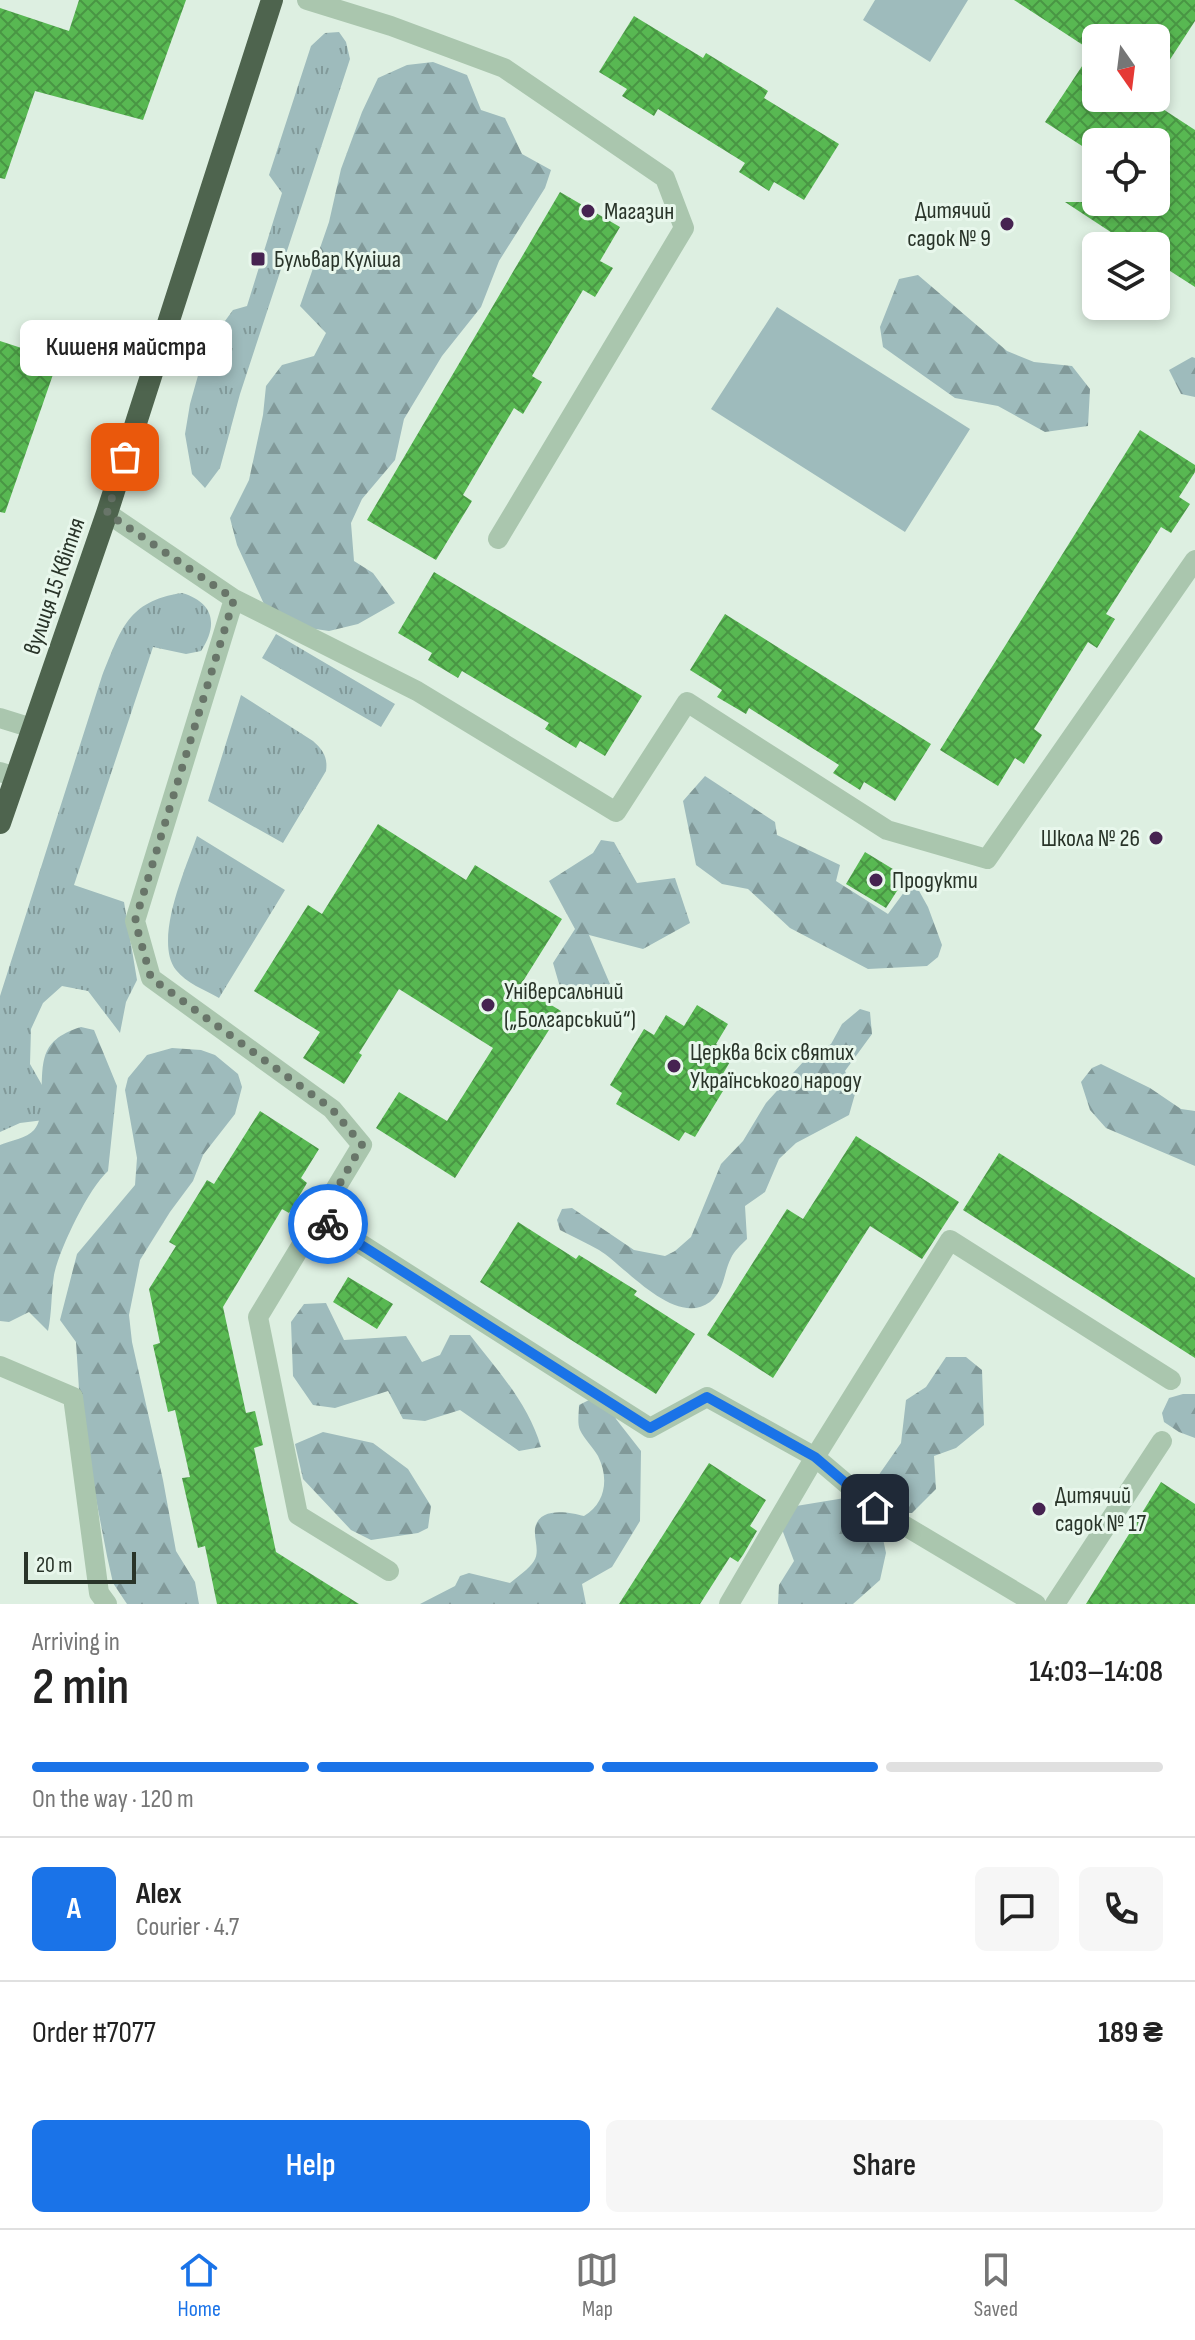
<!DOCTYPE html>
<meta charset="utf-8">
<style>
:root{--surface:#fff;--page:#f6f6f6;--text:#222;--muted:#767676;--line:#e0e0e0;--accent:#1a73e8}
body{margin:0;font-family:"Sofia Sans Condensed",sans-serif;background:var(--page);color:var(--text);height:100vh;display:flex;flex-direction:column;font-size:30px;white-space:nowrap}
*{box-sizing:border-box;margin:0}
p{font-size:26px;color:var(--muted)}
.icon{flex:none;width:44px;height:44px;fill:none;stroke:currentColor;stroke-width:2;stroke-linecap:round;stroke-linejoin:round}
.map{position:relative;height:1604px;overflow:hidden}
.panel{display:flex;flex-direction:column;background:var(--surface);flex:1}
.panel>*{flex:none}
.needle{width:52px;rotate:166deg}
.fabs{position:absolute;left:1082px;top:24px;display:grid;gap:16px}
.fabs a{display:grid;place-items:center;width:88px;height:88px;border-radius:12px;background:var(--surface);box-shadow:0 4px 12px #0003;font-size:40px}
.scale{position:absolute;left:24px;bottom:20px;width:112px;box-sizing:border-box;padding-left:8px;border:4px solid #293429;border-top:0;font-size:22px;line-height:28px;white-space:nowrap;color:#293429;-webkit-text-stroke:6px #e8f7ec;paint-order:stroke}
.pin{position:absolute;display:grid;place-items:center;width:68px;height:68px;color:#fff;margin:-34px;border-radius:16px;box-shadow:0 4px 12px #0006}
.courier{position:absolute;display:grid;place-items:center;width:80px;height:80px;margin:-40px;border:6px solid #1a73e8;border-radius:50%;background:#fff;color:#222;box-shadow:0 2px 10px #0007}
.bubble{position:absolute;height:56px;border-radius:12px;background:var(--surface);box-shadow:0 4px 12px #0003;font-size:26px;font-weight:600;line-height:56px;text-align:center}
.summary em{font-style:normal;font-weight:600}
.summary div{display:flex;flex-direction:column-reverse}
.summary{display:flex;align-items:center;justify-content:space-between;height:136px;padding:0 32px}
h1{font-size:52px;font-weight:600;line-height:60px}
.bar{display:grid;grid-template-columns:repeat(4,1fr);gap:12px 8px;align-content:center;height:96px;padding:0 32px}
.bar i{height:10px;border-radius:6px;background:var(--line)}
.bar .on{background:var(--accent)}
.bar p{grid-column:span 4}
.line{display:flex;align-items:center;gap:20px;padding:0 32px;border-top:2px solid var(--line)}
.line div{flex:1}
.round{display:grid;place-items:center;flex:none;width:84px;height:84px;border-radius:12px;background:var(--page)}
.cta{display:flex;gap:16px;margin-top:auto;padding:16px 32px}
.cta a{flex:1;height:92px;border-radius:12px;background:var(--accent);color:#fff;font-size:32px;font-weight:600;line-height:92px;text-align:center}
.cta a+a{background:var(--page);color:var(--text)}
.tab-bar{display:flex;justify-content:space-around;align-items:center;height:112px;border-top:2px solid var(--line);background:var(--surface);font-size:22px;color:var(--muted)}
.tab-bar a{display:grid;justify-items:center;gap:4px}
.tab-bar .on{color:var(--accent)}
.map>svg:first-child{display:block}
</style>
<div class="map">
<svg width="1195" height="1604" viewBox="0 0 1195 1604">
<defs>
<pattern id="grass-tufts" width="24" height="20" patternUnits="userSpaceOnUse" patternTransform="scale(2)"><rect width="24" height="20" fill="#9ebbbc"/><path d="M3 7l-1-3M5 7V3M7 7l1-3M15 17l-1-3M17 17v-4M19 17l1-3" fill="none" stroke="#819999"/></pattern>
<pattern id="forest-firs" width="22" height="20" patternUnits="userSpaceOnUse" patternTransform="scale(2)"><rect width="22" height="20" fill="#9ebbbc"/><path d="M5 1l3.5 6h-7zM16 11l3.5 6h-7z" fill="#819999"/></pattern>
<pattern id="building-cross-hatch" width="8" height="8" patternUnits="userSpaceOnUse" patternTransform="scale(2)"><rect width="8" height="8" fill="#58b852"/><path d="M0 0l8 8M0 8l8-8" fill="none" stroke="#499644"/></pattern>
</defs>
<rect width="100%" height="100%" fill="#ddefe1"/>
<!-- grass -->
<path fill="url(#grass-tufts)" d="M339,32l7,10 4,17 -110,335 -20,74 -15,20 -13,-14 -7,-40 5,-30 16,-57 27,-37 14,-4 35,-113 -13,-18 42,-129 14,-13z
M182,593c31,9 37,31 19,58l-15,3 -33,-7 -79,238 50,17 13,78 -11,22 -6,31 -32,-42 -26,-5 -19,17 -12,26 -1,35 12,21 2,35 -24,3 -20,9v-136l102,-320c19,-46 25,-75 80,-83z
M276,634l119,70 -14,23 -119,-69z
M241,695l72,46c10,9 15,16 13,30l-43,72 -75,-42z
M197,836l88,54 -66,108c-14,-8 -33,-15 -43,-28 -23,-30 10,-102 21,-134z"/>
<!-- forest -->
<path fill="url(#forest-firs)" d="M433,62l34,13 14,35 24,8 17,36 29,16 -6,18 -46,73 -18,46 -39,49 -38,63 -9,41 -33,39 -11,24 3,38 19,12 22,30 -37,21 -29,7 -27,-4 -38,-23 -27,-59 -7,-27 19,-38 14,-65 3,-29 16,-21 32,-9 12,-23 -26,-27 29,-84 12,-53 21,-57 16,-34 29,-13z
M918,275l89,76 27,11 38,4 18,23 -2,37 -43,6 -47,-26 -43,-8 -72,-51 -3,-20 19,-48z
M1192,357l3,1v39l-14,-3 -12,-24z
M705,776l70,46 2,13 63,30 -4,16 52,33 25,-34 15,27 14,38 -4,12 -11,9 -59,3 -78,-41 -42,-39 -26,-5 -26,-19 -13,-64z
M601,840l13,2 23,41 38,-5 15,45 -47,26 -54,-14 24,56 -49,10 -11,-38 22,-34 -26,-48 44,-28z
M860,1009l10,3 2,22 -27,37 10,23 -6,21 -53,28 -17,16 -14,33 -20,14 2,33c-6,6 -13,12 -16,19 -8,16 -6,32 -21,44 -35,26 -85,-36 -111,-52 -12,-7 -26,-13 -39,-20l-3,-10 5,-11 10,-1 62,42 31,6 10,-5 16,-14 30,-73 22,-23 23,-38 37,-41 28,-18 11,-20z
M81,1027l13,3 23,56 -9,85c-20,18 -49,79 -54,104 -3,19 -2,38 -6,56l-19,-19 -20,10 -9,-1v-176c10,-4 27,-7 34,-15 6,-7 6,-15 7,-24 3,-40 -6,-65 40,-79z
M172,1048l29,2 14,5 23,19 4,13 -7,27 -32,41 -10,26 -23,31 -30,48 -11,55 3,27 31,138 13,71 19,31 4,22h-72l-14,-21 -6,-27 -26,-135 -5,-79 -16,-22 17,-66 58,-69 2,-27 -12,-68 3,-12 19,-23z
M1101,1064l49,24 31,21 14,2v55l-89,-38 -16,-18 -9,-28 11,-14z
M326,1303l18,37 62,-4 16,26 18,-7 10,-20h20c28,36 58,68 71,112l-22,4 -59,-41 -35,11 -22,-2 -15,-28 -53,17 -22,-3 -20,-29 -2,-54 13,-18z
M946,1357h20l16,13 2,55 -28,23 -22,8 2,33 -24,24h-21l-17,-15 -5,-9 32,-46 5,-43 20,-13z
M1183,1394h12v44l-16,-6 -15,-10 -2,-9 7,-15z
M599,1395l11,4 6,20 25,32 -1,70 -28,46 -30,17 4,20h-166l35,-18 5,-10 9,-3 41,10c7,-6 19,-14 24,-22 6,-10 0,-21 1,-32 3,-23 34,-17 49,-13 22,-13 25,-38 14,-60 -5,-9 -14,-17 -18,-26 -3,-7 -1,-17 -1,-25z
M323,1432l50,11 35,26 23,37 -3,22 -10,5 -47,7 -20,-10 -48,-51 -8,-35z
M857,1496l25,38 4,19 -6,27 -27,24h-75l1,-19 15,-24 -14,-37 10,-17z"/>
<!-- pitch -->
<path fill="#9ebbbc" d="M875,0h93l-38,62 -67,-42z
M777,307l193,122 -65,103 -194,-123z"/>
<!-- building -->
<path fill="url(#building-cross-hatch)" d="M79,0h107l-43,120 -108,-29 -30,88 -5,-1v-170l69,23z
M1014,0h181v21l-39,60v-43h-60v60h50l49,32v157l-39,-25v-16h-24l-67,-44h91v-60h-60v13l-51,-33 47,-71z
M634,16l69,42 3,-5 62,38 -4,7 75,46 -35,56 -30,-18 -5,9 -30,-19 6,-9 -87,-54 -4,7 -32,-20 5,-7 -28,-17z
M560,192l60,35 -20,34 13,7 -18,29 -12,-7 -51,86 10,6 -19,32 -9,-6 -51,87 9,6 -36,59 -69,-40z
M0,341l58,19 -53,153 -5,-1z
M1140,430l55,35v7l-16,25 11,7 -19,29 -10,-6 -55,87 9,5 -18,29 -9,-6 -54,87 8,6 -18,29 -9,-6 -17,28 -58,-36z
M434,572l208,124 -37,60 -25,-15 -4,7 -31,-19 4,-6 -87,-52 -4,7 -30,-18 4,-7 -34,-20z
M725,614l206,130 -36,57 -31,-19 -4,8 -27,-17 6,-8 -90,-57 -3,6 -29,-17 5,-7 -32,-20z
M378,824l88,56 9,-15 87,54 -42,67 41,25 -106,167 -79,-50 23,-36 48,29 46,-73 -94,-59 -40,64 3,2 -18,29 -41,-26 17,-26 -66,-41 54,-86 14,9z
M865,852l41,25 -20,31 -40,-24z
M697,1005l31,19 -12,20 18,11 -13,22 8,4 -34,56 -10,-5 -6,9 -63,-37 6,-11 -12,-8 34,-56 10,6 12,-20 18,11z
M260,1111l59,38 -18,29 6,5 -18,30 -7,-4 -59,98 23,106 9,-2 8,34 -9,3 22,104 83,52h-142l-12,-58 -7,2 -16,-70 8,-1 -15,-67 -7,2 -15,-67 7,-2 -11,-54 27,-43 -7,-4 38,-62 7,4z
M856,1136l103,66 -37,57 -52,-33 -97,152 -66,-43 80,-126 16,10z
M999,1153l196,125v80l-232,-148z
M518,1222l58,37 3,-4 58,36 -3,4 61,39 -39,60 -176,-112z
M348,1277l45,27 -16,25 -44,-27z
M709,1463l57,37 -16,26 7,5 -14,24 -5,7 -8,-5 -30,47h-81z
M1161,1482l34,22v100h-109z"/>
<g fill="none" stroke-linecap="round" stroke-linejoin="round">
<!-- service -->
<path stroke="#aac6ae" stroke-width="20" d="M307,0l84,26 113,42 161,110 19,50 -186,311
M107,513l127,86 183,92 199,121 71,-110 200,128 100,29 208,-299
M234,599l-99,322 16,57 181,131 30,36 -104,172 40,198 91,56
M0,718l32,10
M0,772l16,5
M320,1218l330,210 57,-31 108,60 -86,147
M0,1366l73,31 26,196 8,11
M1036,1604l-161,-96 -60,-51 135,-217 221,140
M1055,1604l107,-163"/>
<!-- trunk -->
<path stroke="#4e644e" stroke-width="22" d="M0,823l107,-310 165,-513"/>
</g>
<g fill="none" stroke-linecap="round" stroke-linejoin="round">
<!-- done -->
<path stroke="#687569" stroke-width="8" stroke-dasharray="0 14.4" d="M125,457l-18,56 127,86 -99,322 16,57 181,131 30,36 -42,73 8,6"/>
<!-- route -->
<path stroke="#1a73e8" stroke-width="10" d="M328,1224l322,204 57,-31 108,60 60,51"/>
</g>
<!-- markers -->
<g fill="#462351" stroke="#e8f7ec" stroke-width="3">
<circle cx="588" cy="211" r="8"/>
<circle cx="1007" cy="224" r="8"/>
<rect x="250" y="251" width="16" height="16" rx="4"/>
<circle cx="1156" cy="838" r="8"/>
<circle cx="876" cy="880" r="8"/>
<circle cx="488" cy="1005" r="8"/>
<circle cx="674" cy="1066" r="8"/>
<circle cx="1039" cy="1509" r="8"/>
</g>
<g text-anchor="middle" stroke-width="6" stroke-linejoin="round" paint-order="stroke">
<!-- poi labels -->
<g font-size="24" fill="#293429" stroke="#e8f7ec" text-anchor="start">
<text x="991" y="218" text-anchor="end">Дитячий<tspan x="991" dy="28">садок № 9</tspan></text>
<text x="604" y="219">Магазин</text>
<text x="274" y="267">Бульвар Куліша</text>
<text x="1140" y="846" text-anchor="end">Школа № 26</text>
<text x="892" y="888">Продукти</text>
<text x="504" y="999">Універсальний<tspan x="504" dy="28">(„Болгарський“)</tspan></text>
<text x="690" y="1060">Церква всіх святих<tspan x="690" dy="28">Українського народу</tspan></text>
<text x="1055" y="1503">Дитячий<tspan x="1055" dy="28">садок № 17</tspan></text>
</g>
<!-- street labels -->
<g font-size="24" fill="#293429" stroke="#e8f7ec">
<text transform="translate(54 586) rotate(-71)" y="8">вулиця 15 Квітня</text>
</g>
</g>
</svg>
<div class="fabs">
<a><svg class="needle" viewBox="-14 -14 28 28"><path d="M0-13l5 13h-10z" fill="#e53935"/><path d="M0 13l5-13h-10z" fill="#767676"/></svg></a>
<a><svg class="icon" aria-label="locate" viewBox="0 0 24 24"><circle cx="12" cy="12" r="6"/><path d="M12 2v4M12 18v4M2 12h4M18 12h4"/></svg></a>
<a><svg class="icon" aria-label="layers" viewBox="0 0 24 24"><path d="M12 4l9 5-9 5-9-5zM3 14l9 5 9-5"/></svg></a>
</div>
<div class="scale">20 m</div>
<div class="pin" style="left:125px;top:457px;background:#ea580c"><svg class="icon" aria-label="bag" viewBox="0 0 24 24"><path d="M5 8h14l-1 12H6zM9 8a3 3 0 0 1 6 0"/></svg></div>
<div class="pin" style="left:875px;top:1508px;background:#1f2937"><svg class="icon" aria-label="home" viewBox="0 0 24 24"><path d="M3 11l9-7 9 7M6 9v11h12V9"/></svg></div>
<div class="courier" style="left:328px;top:1224px"><svg class="icon" aria-label="bike" viewBox="0 0 24 24"><circle cx="6" cy="16" r="4"/><circle cx="18" cy="16" r="4"/><path d="M6 16l4-8h5l3 8M10 8l3 8H6M13 5h3"/></svg></div>
<div class="bubble" style="left:20px;top:320px;width:212px">Кишеня майстра</div>
</div>
<section class="panel">
<div class="summary"><div><h1>2 min</h1><p>Arriving in</p></div><em>14:03–14:08</em></div>
<div class="bar"><i class="on"></i><i class="on"></i><i class="on"></i><i></i><p>On the way · 120 m</p></div>
<div class="line" style="height:144px"><b class="round" style="background:var(--accent);color:#fff">A</b><div><b>Alex</b><p>Courier · 4.7</p></div><a class="round"><svg class="icon" aria-label="chat" viewBox="0 0 24 24"><path d="M4 5h16v11H9l-5 4z"/></svg></a><a class="round"><svg class="icon" aria-label="phone" viewBox="0 0 24 24"><path d="M5 4h4l2 5-3 2q2 4 5 5l2-3 5 2v4C11 20 4 13 5 4z"/></svg></a></div>
<div class="line" style="height:104px"><div>Order #7077</div><b>189 ₴</b></div>
<div class="cta"><a>Help</a><a>Share</a></div>
</section>
<nav class="tab-bar">
<a class="on"><svg class="icon" aria-label="home" viewBox="0 0 24 24"><path d="M3 11l9-7 9 7M6 9v11h12V9"/></svg>Home</a>
<a><svg class="icon" aria-label="map" viewBox="0 0 24 24"><path d="M3 6l6-2 6 2 6-2v14l-6 2-6-2-6 2zM9 4v14M15 6v14"/></svg>Map</a>
<a><svg class="icon" aria-label="saved" viewBox="0 0 24 24"><path d="M7 4h10v16l-5-4-5 4z"/></svg>Saved</a>
</nav>
